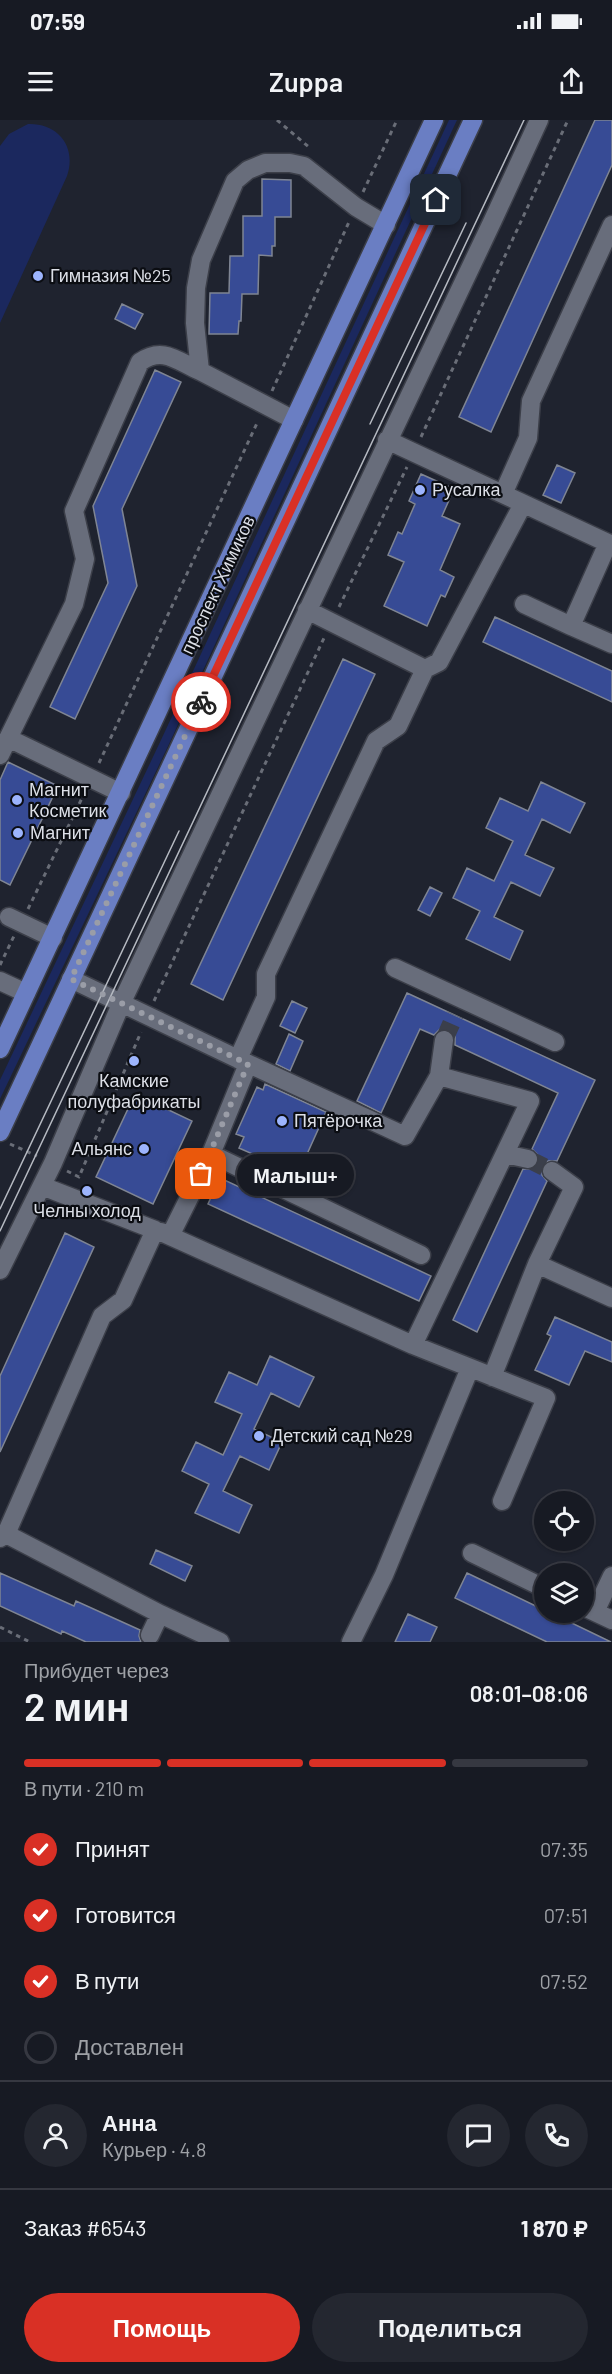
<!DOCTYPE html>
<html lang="ru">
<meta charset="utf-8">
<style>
:root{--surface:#171a23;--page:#242730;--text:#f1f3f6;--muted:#9ea1a6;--line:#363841;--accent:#d93025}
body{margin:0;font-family:Barlow,sans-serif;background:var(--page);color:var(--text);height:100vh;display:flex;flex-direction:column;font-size:22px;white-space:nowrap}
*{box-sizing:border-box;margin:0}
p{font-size:20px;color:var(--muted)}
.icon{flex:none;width:33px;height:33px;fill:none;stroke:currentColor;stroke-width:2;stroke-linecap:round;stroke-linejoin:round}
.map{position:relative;height:1522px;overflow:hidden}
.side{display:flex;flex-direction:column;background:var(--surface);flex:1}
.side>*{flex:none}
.tools{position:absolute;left:534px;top:1371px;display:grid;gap:12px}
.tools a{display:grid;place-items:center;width:60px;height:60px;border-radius:50%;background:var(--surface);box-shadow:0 2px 4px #0004,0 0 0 2px var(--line);font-size:30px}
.pin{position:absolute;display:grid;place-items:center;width:51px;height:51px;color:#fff;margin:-26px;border-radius:12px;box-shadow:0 3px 9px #0006}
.courier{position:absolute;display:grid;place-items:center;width:60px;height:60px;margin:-30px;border:4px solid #d93025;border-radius:50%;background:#fff;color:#222;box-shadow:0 2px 8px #0007}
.bubble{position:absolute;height:42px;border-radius:21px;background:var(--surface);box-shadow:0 2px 4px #0004,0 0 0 2px var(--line);font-size:20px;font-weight:600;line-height:42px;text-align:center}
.overview em{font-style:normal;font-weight:600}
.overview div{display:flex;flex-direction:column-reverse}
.overview{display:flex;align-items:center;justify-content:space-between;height:102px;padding:0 24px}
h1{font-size:39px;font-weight:600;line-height:45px}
.bar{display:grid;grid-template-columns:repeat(4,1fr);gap:9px 6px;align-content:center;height:72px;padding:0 24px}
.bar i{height:8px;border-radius:4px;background:var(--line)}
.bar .selected{background:var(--accent)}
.bar p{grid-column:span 4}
.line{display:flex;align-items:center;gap:15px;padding:0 24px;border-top:2px solid var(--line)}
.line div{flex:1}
.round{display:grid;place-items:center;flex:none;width:63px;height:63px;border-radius:32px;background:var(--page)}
ol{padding:0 24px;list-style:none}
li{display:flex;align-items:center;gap:18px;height:66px}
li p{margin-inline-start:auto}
li .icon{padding:6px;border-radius:50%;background:var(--accent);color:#fff;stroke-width:4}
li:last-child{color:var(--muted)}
li i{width:33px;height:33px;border:3px solid var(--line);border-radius:50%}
.cta{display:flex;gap:12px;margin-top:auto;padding:12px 24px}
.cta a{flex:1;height:69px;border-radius:36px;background:var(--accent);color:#fff;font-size:24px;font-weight:600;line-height:69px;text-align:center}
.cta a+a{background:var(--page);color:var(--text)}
.status{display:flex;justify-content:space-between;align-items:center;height:42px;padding:0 30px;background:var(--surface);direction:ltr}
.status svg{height:16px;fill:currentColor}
header{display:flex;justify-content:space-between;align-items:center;height:78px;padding:0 24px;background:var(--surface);font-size:27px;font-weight:600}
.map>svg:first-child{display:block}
</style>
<div class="status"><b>07:59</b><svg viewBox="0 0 49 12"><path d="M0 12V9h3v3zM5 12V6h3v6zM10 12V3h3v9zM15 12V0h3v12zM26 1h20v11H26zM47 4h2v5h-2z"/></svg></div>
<header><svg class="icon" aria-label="menu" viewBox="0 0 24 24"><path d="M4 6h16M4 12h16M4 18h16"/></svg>Zuppa<svg class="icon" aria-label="share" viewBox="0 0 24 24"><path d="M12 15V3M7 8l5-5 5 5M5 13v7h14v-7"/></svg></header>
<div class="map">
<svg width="612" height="1522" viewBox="0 0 612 1522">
<rect width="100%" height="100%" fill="#1f232f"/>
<!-- green -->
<path fill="#1b285e" d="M449,0h8l-288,624 -169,355v-19l161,-340z
M28,4c30,-1 49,23 39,52l-67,147v-177l9,-12z"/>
<!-- building -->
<path fill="#374b95" stroke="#7f8593" stroke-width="1.5" d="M595,0h17v45l-121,267 -32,-15z
M262,59l29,1v37h-16v29h-3v10l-13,-1 -1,39h-16l-1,27h-2l-1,13h-29l1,-41h19l1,-37h13v-40h19z
M122,184l21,10 -8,15 -20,-10z
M155,250l26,12 -59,127 15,77 -62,133 -25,-12 58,-124 -15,-77z
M557,345l18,8 -14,30 -18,-8z
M421,354l33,15 -12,27 18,8 -20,46 14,7 -9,20 -4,-2 -14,31 -43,-20 20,-44 -16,-7 10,-23 4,2 13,-30 -6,-3z
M495,497l117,54v31l-129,-60z
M343,539l32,15 -152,326 -32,-16z
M8,642l50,24 -48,99 -10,-5v-100z
M541,662l44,21 -15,30 -28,-14 -17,36 29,13 -14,28 -29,-14 -17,35 29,14 -13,29 -44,-21 14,-28 -27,-13 14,-30 27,13 19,-40 -27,-13 14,-30 28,13z
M430,767l12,6 -12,23 -12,-6z
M407,873l188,87 -38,81h-9l-5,4 -1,10 5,6 -70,151 -24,-12 70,-151h9l7,-7 -1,-7 -6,-6 26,-56 -103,-48v-9l-5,-5 -10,-2 -6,6 -14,-6 -39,84 -24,-12z
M292,881l15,7 -12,25 -15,-7z
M289,914l14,7 -13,30 -14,-7z
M265,964l61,28 -28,62 -59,-26 5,-11 -8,-3 21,-47 6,3z
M135,974l57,27 -39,83 -57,-27z
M220,1058l211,98 -12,25 -211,-97z
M65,1113l29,14 -94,205v-76z
M555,1197l57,25v20l-27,-11 -16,34 -34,-15 16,-34 -4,-2z
M270,1236l44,21 -15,30 -28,-14 -17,36 28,13 -13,28 -29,-14 -17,35 29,14 -13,28 -44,-20 14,-29 -27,-13 14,-29 27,13 19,-41 -27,-12 14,-30 28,13z
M156,1430l36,16 -7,15 -35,-17z
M0,1453l74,33 2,-5 64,29 -1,6 2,6h-55l-24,-11 -1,3 -61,-28z
M467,1453l77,37v2h5l62,30h-64l-92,-44z
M408,1494l29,13 -7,15h-35z"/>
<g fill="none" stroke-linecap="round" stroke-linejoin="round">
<!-- minor-tunnel -->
<path stroke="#3b3f4b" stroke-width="18" stroke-dasharray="18 9" stroke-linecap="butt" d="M444,920l11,-25
M528,1039l24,12"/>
<!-- minor casing -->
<g stroke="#3c3f49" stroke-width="21">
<path id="minor" d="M294,300l-94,-49 -5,-48 1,-35 5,-28 34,-79 13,-11 17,-7h25l14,3 52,41 30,18
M387,320l225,105
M503,374l25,-56 3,-37 81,-176
M608,423l-37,83 41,18
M524,484l47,22
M307,490l118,59
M8,618l113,55
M0,635l74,-151 11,-45 -11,-48 66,-149c23,-16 37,-1 60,9
M9,797l44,21
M395,848l160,74
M71,859l167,80 28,-62v-23l110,-233 22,-15 27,-57 14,-7 84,-158
M0,861l26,12
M238,939l167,77 34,-60 91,25 -117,244 133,53 -44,103
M439,956l5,-36
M211,1034l210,101
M505,1034l23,5
M161,1112l9,4 41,-82 37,-90
M170,1116l243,109
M537,1144l75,34
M0,1150l53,-107 68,-159 372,-784 46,-100
M492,1257l45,-113 37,-77 -22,-16
M6,1414l96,-218 21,-16 32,-70 -113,-44
M0,1418l6,-4 154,80 60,28
M472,1433l72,35
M584,1487l11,5 17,-36
M595,1492l17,8
M150,1515l10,-21
M351,1522l33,-67 86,-207"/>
</g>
<!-- major casing -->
<g stroke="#3c3f49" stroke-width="21">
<path id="major" d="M0,929l434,-929
M0,1012l473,-1012"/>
</g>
<!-- path -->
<path stroke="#696d77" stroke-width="3" stroke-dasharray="4.5 4.5" stroke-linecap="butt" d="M277,0l33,28
M363,72l34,-72
M272,271l77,-169
M421,317l147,-317
M339,487l68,-140
M99,643l159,-342
M28,789l56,-115
M0,845l14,-29
M154,881l170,-363
M10,1024l27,12
M67,1051l12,6 62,-145
M0,1507l30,15"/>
<!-- minor -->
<use href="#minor" stroke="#686d7b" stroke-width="18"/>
<!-- major -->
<use href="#major" stroke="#6a7ec3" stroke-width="18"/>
<!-- tram -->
<path stroke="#b6bac2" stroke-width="1.5" d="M370,304l96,-201
M0,1089l179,-378
M0,1111l524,-1111"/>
</g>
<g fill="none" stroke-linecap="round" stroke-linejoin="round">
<!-- done -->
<path stroke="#9a9da7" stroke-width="6" stroke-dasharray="0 10.8" d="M201,1054l47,-110 -177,-85 130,-277"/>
<!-- route -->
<path stroke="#d93025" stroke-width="8" d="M201,582l235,-502"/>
</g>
<!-- markers -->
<g fill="#9cb4fd" stroke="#0b0d12" stroke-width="2">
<circle cx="38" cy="156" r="6"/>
<circle cx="420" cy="370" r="6"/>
<circle cx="17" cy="680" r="6"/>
<circle cx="18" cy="713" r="6"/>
<circle cx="134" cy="941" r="6"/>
<circle cx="282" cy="1001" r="6"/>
<circle cx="144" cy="1029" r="6"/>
<circle cx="87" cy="1071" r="6"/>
<circle cx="259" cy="1316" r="6"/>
</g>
<g text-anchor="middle" stroke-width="4.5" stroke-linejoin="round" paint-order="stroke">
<!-- poi labels -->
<g font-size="18" fill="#dcdfe7" stroke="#0b0d12" text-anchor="start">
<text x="50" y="162">Гимназия №25</text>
<text x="432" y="376">Русалка</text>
<text x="29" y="676">Магнит<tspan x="29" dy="21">Косметик</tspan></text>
<text x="30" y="719">Магнит</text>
<text x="134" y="967" text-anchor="middle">Камские<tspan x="134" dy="21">полуфабрикаты</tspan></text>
<text x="294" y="1007">Пятёрочка</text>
<text x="132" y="1035" text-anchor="end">Альянс</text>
<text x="87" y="1097" text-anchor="middle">Челны холод</text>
<text x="271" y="1322">Детский сад №29</text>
</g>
<!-- street labels -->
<g font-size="18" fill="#dcdfe7" stroke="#0b0d12">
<text transform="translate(218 465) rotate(-65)" y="6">проспект Химиков</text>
</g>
</g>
</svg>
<div class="tools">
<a><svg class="icon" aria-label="locate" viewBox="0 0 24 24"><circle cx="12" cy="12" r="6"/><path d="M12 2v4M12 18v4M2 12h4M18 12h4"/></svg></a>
<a><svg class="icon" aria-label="layers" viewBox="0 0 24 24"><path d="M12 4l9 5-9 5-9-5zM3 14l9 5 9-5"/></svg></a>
</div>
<div class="pin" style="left:201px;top:1054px;background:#ea580c"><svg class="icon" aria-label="bag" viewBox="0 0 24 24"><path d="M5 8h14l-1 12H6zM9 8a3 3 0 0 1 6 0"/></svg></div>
<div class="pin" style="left:436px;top:80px;background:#1f2937"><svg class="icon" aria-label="home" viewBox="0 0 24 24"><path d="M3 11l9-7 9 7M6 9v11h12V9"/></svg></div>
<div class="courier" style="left:201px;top:582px"><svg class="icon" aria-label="bike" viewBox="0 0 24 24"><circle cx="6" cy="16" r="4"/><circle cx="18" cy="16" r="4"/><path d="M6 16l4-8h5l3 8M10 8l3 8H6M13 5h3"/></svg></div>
<div class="bubble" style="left:237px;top:1034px;width:117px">Малыш+</div>
</div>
<section class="side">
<div class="overview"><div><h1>2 мин</h1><p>Прибудет через</p></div><em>08:01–08:06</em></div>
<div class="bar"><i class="selected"></i><i class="selected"></i><i class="selected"></i><i></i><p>В пути · 210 m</p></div>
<ol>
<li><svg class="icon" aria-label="check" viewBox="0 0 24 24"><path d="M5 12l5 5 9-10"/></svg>Принят<p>07:35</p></li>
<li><svg class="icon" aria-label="check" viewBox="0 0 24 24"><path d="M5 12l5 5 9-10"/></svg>Готовится<p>07:51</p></li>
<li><svg class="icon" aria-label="check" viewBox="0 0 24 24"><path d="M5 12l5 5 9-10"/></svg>В пути<p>07:52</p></li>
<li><i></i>Доставлен</li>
</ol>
<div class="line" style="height:108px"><a class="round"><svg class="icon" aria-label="person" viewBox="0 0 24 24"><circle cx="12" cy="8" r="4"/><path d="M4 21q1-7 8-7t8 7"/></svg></a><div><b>Анна</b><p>Курьер · 4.8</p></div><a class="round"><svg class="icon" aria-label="chat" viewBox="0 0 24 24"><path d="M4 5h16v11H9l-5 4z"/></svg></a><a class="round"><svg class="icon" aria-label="phone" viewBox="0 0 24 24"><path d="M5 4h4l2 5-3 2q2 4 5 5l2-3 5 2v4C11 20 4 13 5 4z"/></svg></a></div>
<div class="line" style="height:78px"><div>Заказ #6543</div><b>1 870 ₽</b></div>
<div class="cta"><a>Помощь</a><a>Поделиться</a></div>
</section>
